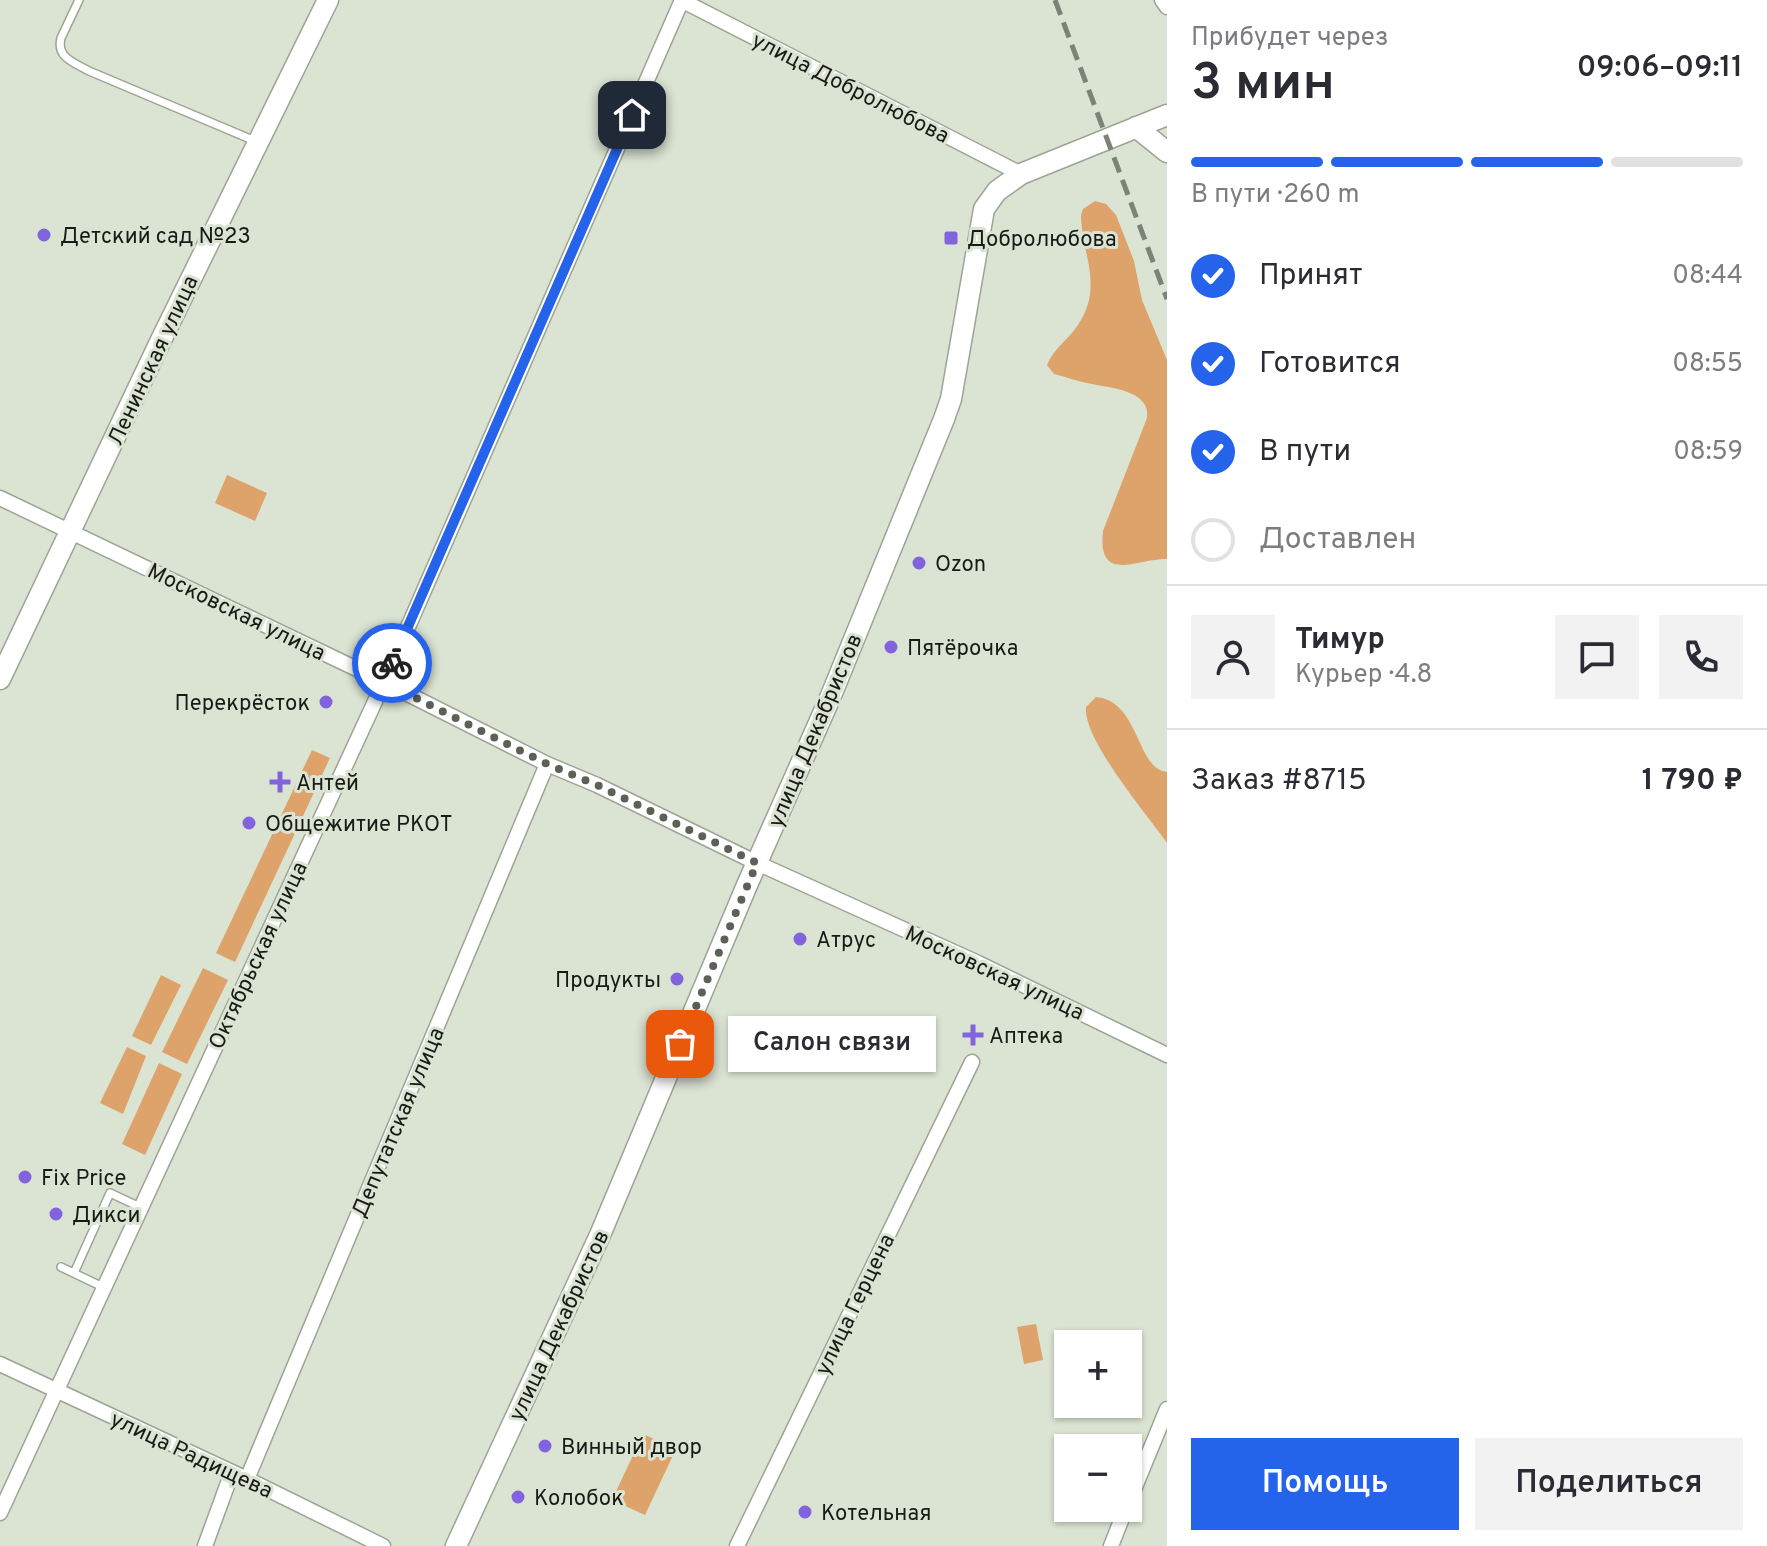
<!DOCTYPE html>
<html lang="ru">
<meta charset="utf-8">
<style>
:root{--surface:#fff;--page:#f2f2f3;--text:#2b2b33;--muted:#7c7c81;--line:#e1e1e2;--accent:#2563eb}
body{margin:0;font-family:Overpass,sans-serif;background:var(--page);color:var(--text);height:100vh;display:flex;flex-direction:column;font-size:30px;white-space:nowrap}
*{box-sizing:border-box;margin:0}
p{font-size:26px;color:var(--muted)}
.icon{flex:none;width:44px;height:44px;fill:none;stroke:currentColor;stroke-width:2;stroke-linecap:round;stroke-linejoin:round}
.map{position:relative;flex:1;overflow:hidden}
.drawer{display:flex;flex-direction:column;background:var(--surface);width:600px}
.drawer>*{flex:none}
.buttons{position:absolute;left:1054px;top:1330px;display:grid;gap:16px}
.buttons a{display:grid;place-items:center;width:88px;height:88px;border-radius:0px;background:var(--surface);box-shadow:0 2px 6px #0004;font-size:40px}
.pin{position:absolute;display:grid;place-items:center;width:68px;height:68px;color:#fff;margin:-34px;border-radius:16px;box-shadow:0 4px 12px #0006}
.courier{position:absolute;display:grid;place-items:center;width:80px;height:80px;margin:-40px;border:6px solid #2563eb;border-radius:50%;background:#fff;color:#222;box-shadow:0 2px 10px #0007}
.bubble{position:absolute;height:56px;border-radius:0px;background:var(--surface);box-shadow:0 2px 6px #0004;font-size:26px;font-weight:600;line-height:56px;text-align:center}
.headline em{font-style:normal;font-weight:600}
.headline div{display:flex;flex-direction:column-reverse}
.headline{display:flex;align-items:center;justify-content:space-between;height:136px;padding:0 24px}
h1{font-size:52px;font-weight:600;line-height:60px}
.bar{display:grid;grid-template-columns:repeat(4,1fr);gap:12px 8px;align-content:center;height:96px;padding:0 24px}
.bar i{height:10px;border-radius:6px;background:var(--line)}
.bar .active{background:var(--accent)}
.bar p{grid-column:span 4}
.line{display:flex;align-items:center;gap:20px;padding:0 24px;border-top:2px solid var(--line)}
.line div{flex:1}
.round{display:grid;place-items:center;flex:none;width:84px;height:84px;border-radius:0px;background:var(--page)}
ol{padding:0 24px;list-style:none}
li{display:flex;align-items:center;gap:24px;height:88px}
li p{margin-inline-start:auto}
li .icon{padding:8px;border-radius:50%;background:var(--accent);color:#fff;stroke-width:4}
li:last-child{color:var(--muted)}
li i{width:44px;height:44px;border:4px solid var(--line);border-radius:50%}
.button{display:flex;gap:16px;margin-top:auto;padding:16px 24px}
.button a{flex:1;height:92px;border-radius:0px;background:var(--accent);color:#fff;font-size:32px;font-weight:600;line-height:92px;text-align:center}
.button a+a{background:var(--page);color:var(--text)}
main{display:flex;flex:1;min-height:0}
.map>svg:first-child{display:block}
</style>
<main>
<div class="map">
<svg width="1167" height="1546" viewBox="0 0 1167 1546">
<rect width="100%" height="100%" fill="#dbe3d3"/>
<!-- green -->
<path fill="#dda36a" d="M1095,201l11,3 10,11 18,46 8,39 25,60v199c-29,-1 -70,26 -64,-28l44,-113c4,-27 -35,-30 -55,-34 -13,-2 -25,-7 -38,-10l-7,-9c7,-17 21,-25 31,-40 26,-39 4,-69 3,-110l2,-6z
M227,475l40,18 -12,28 -40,-18z
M1096,697c44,4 40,72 71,75v71c-20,-29 -84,-103 -81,-136z
M312,750l18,8 -95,204 -19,-9z
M203,968l25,12 -41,84 -25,-12z
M161,975l20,10 -30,60 -19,-9z
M127,1047l19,9 -23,58 -23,-11z
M159,1063l23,11 -37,81 -23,-11z
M1036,1324l7,36 -19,4 -7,-37z
M643,1434l33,15 -31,66 -33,-15z"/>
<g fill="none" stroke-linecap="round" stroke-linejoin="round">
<!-- lane casing -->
<g stroke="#9da496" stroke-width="10">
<path id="lane" d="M79,0l-18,38c-5,20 14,25 28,33l166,70
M61,1267l42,20
M74,1273l36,-80 30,14"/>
</g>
<!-- street casing -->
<g stroke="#9da496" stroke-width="17">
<path id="street" d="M681,0l340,174
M1162,0l5,7
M0,498l384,184 163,82 50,21 160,78 221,100 189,92
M0,1364l247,115 136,67
M247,1479l300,-715
M1128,1504l39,-95
M0,1513l384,-831 298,-682
M205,1546l27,-74
M737,1546l235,-484
M1111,1546l15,-38"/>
</g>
<!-- secondary casing -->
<g stroke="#9da496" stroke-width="23">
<path id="secondary" d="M1136,127l31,25
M0,679l161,-339 167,-340
M456,1546l144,-311 147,-350 83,-187 114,-279 7,-20 33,-190 13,-18 24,-17 146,-59"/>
</g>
<!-- lane -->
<use href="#lane" stroke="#fff" stroke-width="7"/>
<!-- street -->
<use href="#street" stroke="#fff" stroke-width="14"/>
<!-- secondary -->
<use href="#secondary" stroke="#fff" stroke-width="20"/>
<!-- rail -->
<path stroke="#7d8277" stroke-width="5" stroke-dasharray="16 8" stroke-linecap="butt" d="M1055,0l112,299"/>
</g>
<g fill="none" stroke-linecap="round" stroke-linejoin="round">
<!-- done -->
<path stroke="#5c6158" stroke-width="8" stroke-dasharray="0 14.4" d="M392,663l-8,19 163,82 50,21 160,78 -77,181"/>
<!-- route -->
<path stroke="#2563eb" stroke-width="10" d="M392,663l240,-548"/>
</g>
<!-- markers -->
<g fill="#8163de" stroke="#dbe3d3" stroke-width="3">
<circle cx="44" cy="235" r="8"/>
<rect x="943" y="230" width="16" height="16" rx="4"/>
<circle cx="919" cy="563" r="8"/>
<circle cx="891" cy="647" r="8"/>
<circle cx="326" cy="702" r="8"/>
<path d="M276 770h8v8h8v8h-8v8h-8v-8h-8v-8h8z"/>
<circle cx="249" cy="823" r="8"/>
<circle cx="800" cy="939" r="8"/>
<circle cx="677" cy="979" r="8"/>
<path d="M969 1023h8v8h8v8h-8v8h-8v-8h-8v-8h8z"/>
<circle cx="25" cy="1177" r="8"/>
<circle cx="56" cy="1214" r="8"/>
<circle cx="545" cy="1446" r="8"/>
<circle cx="518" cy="1497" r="8"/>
<circle cx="805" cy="1512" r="8"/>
</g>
<g text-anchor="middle" stroke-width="6" stroke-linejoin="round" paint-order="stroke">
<!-- street labels -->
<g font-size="22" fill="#181b15" stroke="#dbe3d3">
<text transform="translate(851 87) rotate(27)" y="8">улица Добролюбова</text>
<text transform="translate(152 360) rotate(-65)" y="8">Ленинская улица</text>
<text transform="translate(237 611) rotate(26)" y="8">Московская улица</text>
<text transform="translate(814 730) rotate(-67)" y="8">улица Декабристов</text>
<text transform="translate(257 955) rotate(-65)" y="8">Октябрьская улица</text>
<text transform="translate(995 972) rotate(25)" y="8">Московская улица</text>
<text transform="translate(397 1122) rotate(-67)" y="8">Депутатская улица</text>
<text transform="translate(854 1304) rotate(-64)" y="8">улица Герцена</text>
<text transform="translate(558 1325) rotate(-65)" y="8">улица Декабристов</text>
<text transform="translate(192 1454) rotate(25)" y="8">улица Радищева</text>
</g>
<!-- poi labels -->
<g font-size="22" fill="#181b15" stroke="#dbe3d3" text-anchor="start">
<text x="60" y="243">Детский сад №23</text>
<text x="967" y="246">Добролюбова</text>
<text x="935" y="571">Ozon</text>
<text x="907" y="655">Пятёрочка</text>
<text x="310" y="710" text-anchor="end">Перекрёсток</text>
<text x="296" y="790">Антей</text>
<text x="265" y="831">Общежитие РКОТ</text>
<text x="816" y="947">Атрус</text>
<text x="661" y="987" text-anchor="end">Продукты</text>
<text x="989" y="1043">Аптека</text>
<text x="41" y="1185">Fix Price</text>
<text x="72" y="1222">Дикси</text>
<text x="561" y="1454">Винный двор</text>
<text x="534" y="1505">Колобок</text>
<text x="821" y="1520">Котельная</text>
</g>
</g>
</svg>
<div class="buttons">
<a>+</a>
<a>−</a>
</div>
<div class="pin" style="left:680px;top:1044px;background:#ea580c"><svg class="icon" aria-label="bag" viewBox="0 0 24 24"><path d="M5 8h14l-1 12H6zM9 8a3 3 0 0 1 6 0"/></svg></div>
<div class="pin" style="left:632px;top:115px;background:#1f2937"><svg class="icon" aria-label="home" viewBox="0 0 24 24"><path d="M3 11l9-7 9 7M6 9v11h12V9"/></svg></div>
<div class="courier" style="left:392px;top:663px"><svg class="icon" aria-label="bike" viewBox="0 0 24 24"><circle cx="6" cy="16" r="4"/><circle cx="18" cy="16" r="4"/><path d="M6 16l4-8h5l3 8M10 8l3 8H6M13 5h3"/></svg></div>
<div class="bubble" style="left:728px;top:1016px;width:208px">Салон связи</div>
</div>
<section class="drawer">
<div class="headline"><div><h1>3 мин</h1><p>Прибудет через</p></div><em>09:06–09:11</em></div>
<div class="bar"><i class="active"></i><i class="active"></i><i class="active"></i><i></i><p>В пути · 260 m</p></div>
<ol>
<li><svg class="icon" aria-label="check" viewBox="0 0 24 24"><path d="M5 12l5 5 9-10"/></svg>Принят<p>08:44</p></li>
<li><svg class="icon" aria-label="check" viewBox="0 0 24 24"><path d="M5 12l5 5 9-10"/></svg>Готовится<p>08:55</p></li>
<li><svg class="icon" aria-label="check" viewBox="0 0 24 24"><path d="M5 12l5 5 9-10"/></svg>В пути<p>08:59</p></li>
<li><i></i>Доставлен</li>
</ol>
<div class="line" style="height:144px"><a class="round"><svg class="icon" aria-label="person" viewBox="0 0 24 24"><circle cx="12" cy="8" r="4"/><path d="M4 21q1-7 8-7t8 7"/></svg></a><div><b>Тимур</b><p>Курьер · 4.8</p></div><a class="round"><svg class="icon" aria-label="chat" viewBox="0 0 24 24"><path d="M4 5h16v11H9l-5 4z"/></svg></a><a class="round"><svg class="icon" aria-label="phone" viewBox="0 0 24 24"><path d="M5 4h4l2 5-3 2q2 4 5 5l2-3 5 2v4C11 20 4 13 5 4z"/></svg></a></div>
<div class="line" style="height:104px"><div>Заказ #8715</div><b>1 790 ₽</b></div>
<div class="button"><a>Помощь</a><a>Поделиться</a></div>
</section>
</main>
